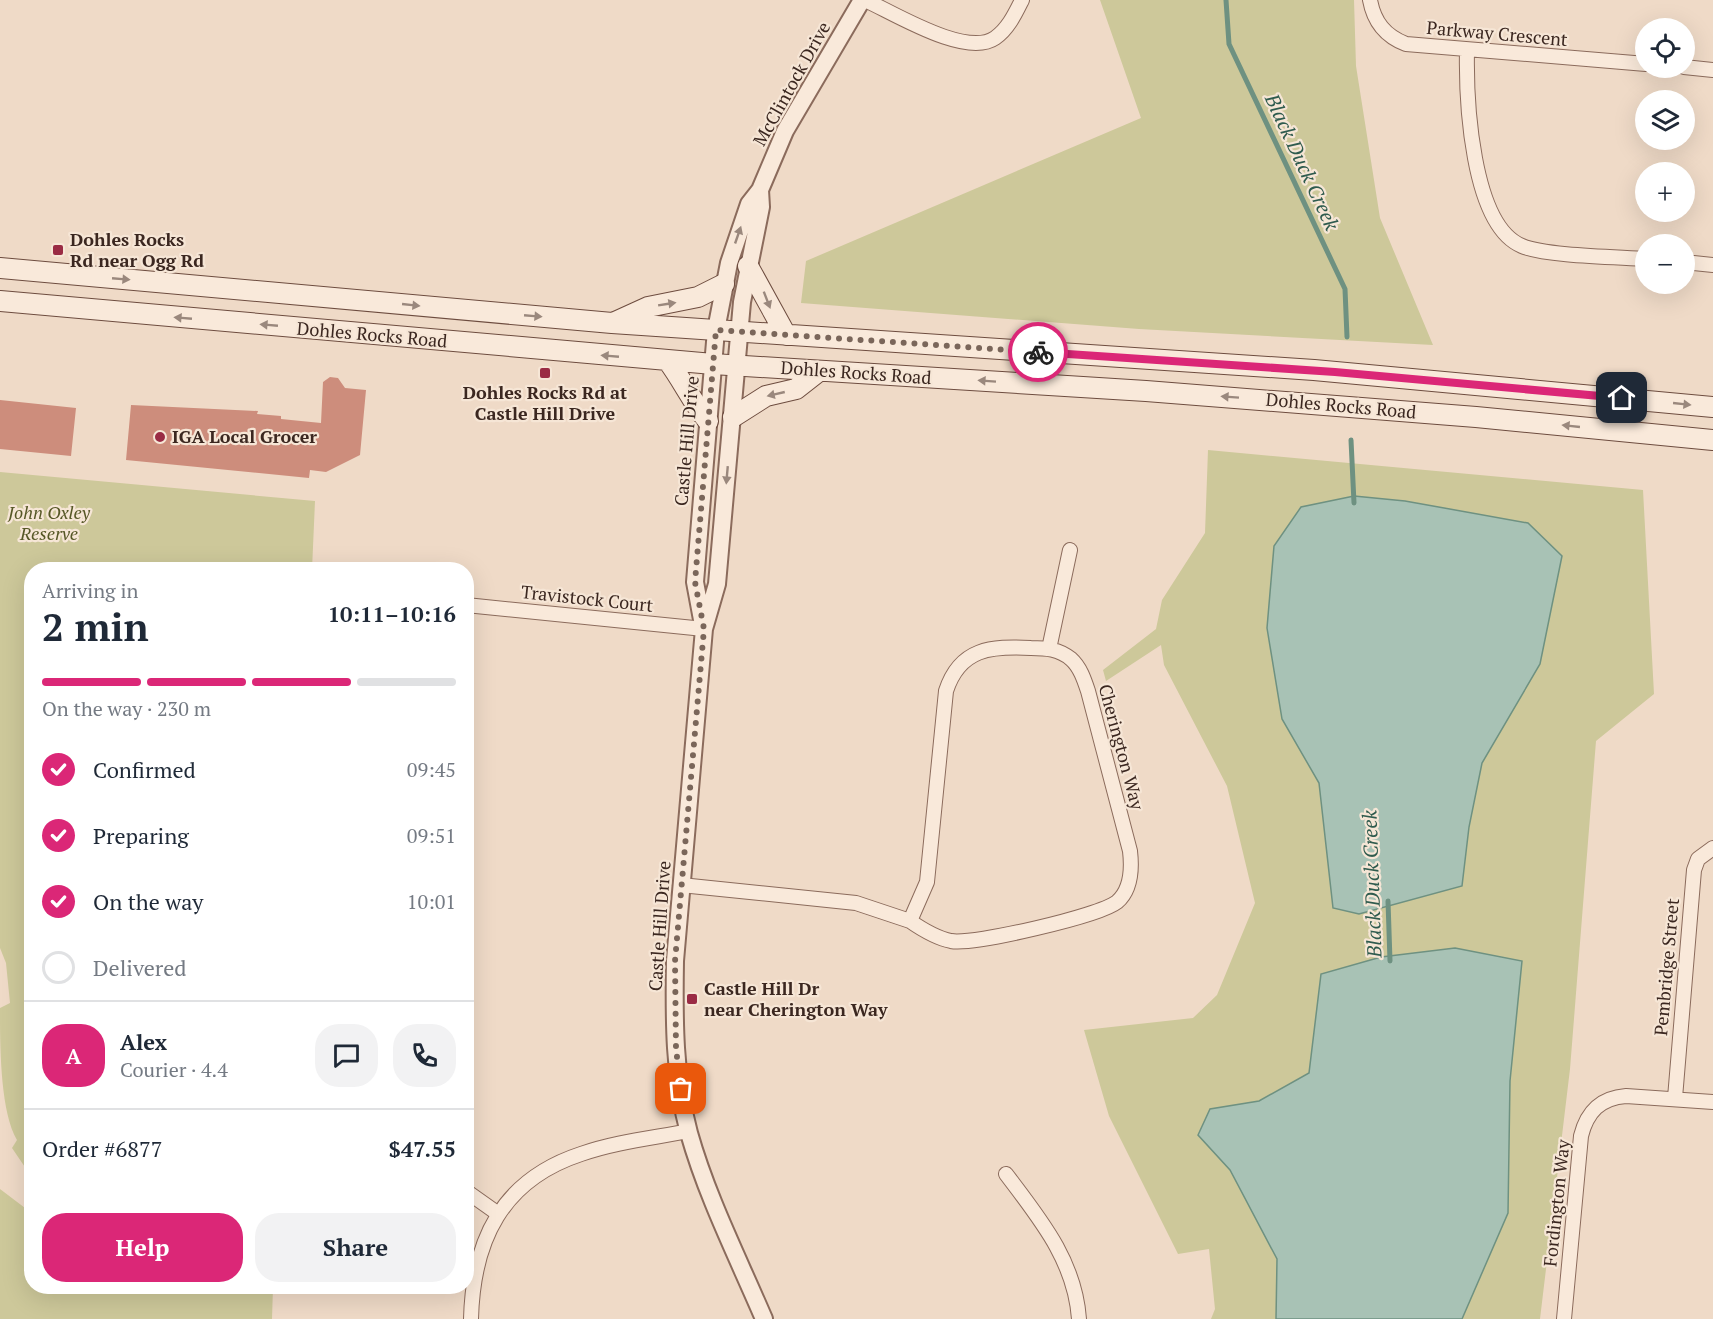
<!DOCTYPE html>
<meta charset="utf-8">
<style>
:root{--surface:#fff;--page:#f2f2f3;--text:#1f2937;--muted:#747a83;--line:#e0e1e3;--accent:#db2777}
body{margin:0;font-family:"PT Serif",serif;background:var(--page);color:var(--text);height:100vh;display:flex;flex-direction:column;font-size:22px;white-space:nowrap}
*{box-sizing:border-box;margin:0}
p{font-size:20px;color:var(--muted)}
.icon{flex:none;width:33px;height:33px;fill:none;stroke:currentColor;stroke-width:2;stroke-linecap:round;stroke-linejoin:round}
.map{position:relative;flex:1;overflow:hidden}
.side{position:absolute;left:24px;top:562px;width:450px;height:732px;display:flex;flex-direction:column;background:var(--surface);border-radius:24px;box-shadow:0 6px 24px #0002}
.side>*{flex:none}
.buttons{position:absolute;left:1635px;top:18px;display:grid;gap:12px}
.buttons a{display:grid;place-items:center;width:60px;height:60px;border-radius:50%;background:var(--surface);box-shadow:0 6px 24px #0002;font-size:30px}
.pin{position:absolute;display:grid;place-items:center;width:51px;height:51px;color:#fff;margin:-26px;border-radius:12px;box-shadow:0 3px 9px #0006}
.courier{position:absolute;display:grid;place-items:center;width:60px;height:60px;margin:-30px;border:4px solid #db2777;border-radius:50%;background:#fff;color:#222;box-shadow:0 2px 8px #0007}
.headline em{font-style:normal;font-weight:700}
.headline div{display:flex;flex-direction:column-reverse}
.headline{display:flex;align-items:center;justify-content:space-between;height:102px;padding:0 18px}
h1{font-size:39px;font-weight:700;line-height:45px}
.bar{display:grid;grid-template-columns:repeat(4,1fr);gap:9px 6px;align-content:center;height:72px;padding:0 18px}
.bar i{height:8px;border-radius:4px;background:var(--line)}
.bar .current{background:var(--accent)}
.bar p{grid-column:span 4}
.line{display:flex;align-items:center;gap:15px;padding:0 18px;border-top:2px solid var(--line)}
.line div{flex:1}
.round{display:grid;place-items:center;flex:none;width:63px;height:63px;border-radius:24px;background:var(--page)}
ol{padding:0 18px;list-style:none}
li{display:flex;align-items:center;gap:18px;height:66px}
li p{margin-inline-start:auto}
li .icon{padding:6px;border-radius:50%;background:var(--accent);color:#fff;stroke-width:4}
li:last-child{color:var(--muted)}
li i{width:33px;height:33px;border:3px solid var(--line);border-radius:50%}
.button{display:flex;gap:12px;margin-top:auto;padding:12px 18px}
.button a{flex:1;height:69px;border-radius:24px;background:var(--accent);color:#fff;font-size:24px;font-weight:700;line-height:69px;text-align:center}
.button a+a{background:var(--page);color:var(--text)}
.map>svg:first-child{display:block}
</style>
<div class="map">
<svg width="1713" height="1319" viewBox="0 0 1713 1319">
<rect width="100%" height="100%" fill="#efdac7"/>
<!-- green -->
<path fill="#cdc89a" d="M1100,0h254l2,66 24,152 53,127 -294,-16 -338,-26 5,-42 335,-143z
M1208,450l435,40 11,204 -58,47 -26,328 -30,250h-329l4,-10 -6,-60 -31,5 -69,-138 -25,-86 109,-12 24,-23 38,-92 -28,-117 -63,-121 -3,-20 -55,36 -3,-11 53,-41 6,-29 43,-67z
M0,472l315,29 -3,69h-280l-1,606 -19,-28 5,-8c-17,-29 -17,-95 -17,-132l10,-5 -4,-40 -6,-15z
M0,1189l29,22 2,-4 1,80h241l-1,32h-272z"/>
<!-- water -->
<path fill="#a8c2b5" stroke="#6e9181" stroke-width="1.5" d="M1354,496l51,5 123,22 34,33 -22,108 -58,99 -13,64 -7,59 -103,28 -26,-6 -14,-125 -37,-64 -15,-91 7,-82 27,-39z
M1455,948l67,13 -12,120 -2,132 -46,106h-186l1,-60 -47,-89 -32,-35 12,-26 49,-8 50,-28 12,-99 60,-17z"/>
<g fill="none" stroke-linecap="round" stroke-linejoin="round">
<!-- stream -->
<path stroke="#6e9181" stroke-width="5" d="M1226,0l3,44 116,245 2,48
M1351,440l3,63
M1388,901l2,60"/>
</g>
<!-- building -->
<path fill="#cd8d7c" d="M330,377l8,1 7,10 21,2 -6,65 -34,17 -16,-2 -1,8 -183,-18 5,-55 127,6 -1,3 24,2v3l40,4 2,-41z
M0,400l76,8 -5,48 -71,-7z"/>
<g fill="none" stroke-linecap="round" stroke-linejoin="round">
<!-- minor casing -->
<g stroke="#8b6b5c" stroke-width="16">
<path id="minor" d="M865,0c29,13 101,58 130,38 13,-9 20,-24 27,-38
M1370,0c4,22 15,36 36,44l240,20
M1467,50c-1,48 4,175 55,196 23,10 95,11 124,13
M1684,67l29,3
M1684,262l29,3
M466,605l238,24
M1049,649l21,-99
M681,885l175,18 54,18 17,-39 19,-191c14,-43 45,-45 85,-43 15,0 28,1 40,11 9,8 13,20 17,32l42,160c2,17 2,38 -13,51 -18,14 -143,43 -166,39 -15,-3 -28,-11 -41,-20
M1675,1098l19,-228 4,-11 15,-11
M1006,1174c34,45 69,87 73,145
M466,1191l31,22
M471,1319c2,-79 31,-139 110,-165 34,-12 72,-16 108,-23
M1564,1319l17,-183c6,-24 19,-38 45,-40l87,6"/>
</g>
<!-- tertiary casing -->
<g stroke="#8b6b5c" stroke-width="20">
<path id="tertiary" d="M760,190l1,17 -19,95 -25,282 -13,45 -29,332c-1,57 -1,117 14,172 18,64 49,125 75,186
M703,625l-8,-43 21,-252 13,-67 20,-59 11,-14 25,-59 77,-131"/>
</g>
<!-- secondary casing -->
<g stroke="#6d4c3f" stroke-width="22">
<path id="secondary" d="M748,266l38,69
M0,268l612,55 702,47 399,37
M0,301l713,63 433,27 330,26 237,23
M615,322l33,-15 50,-10 26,-13
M668,361c15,20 24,41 40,60
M733,417l33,-21 30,-7 23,-18"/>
</g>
<!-- minor -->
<use href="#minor" stroke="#f9e9da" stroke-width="14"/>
<!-- tertiary -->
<use href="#tertiary" stroke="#f9e9da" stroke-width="16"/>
<!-- secondary -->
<use href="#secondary" stroke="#f9e9da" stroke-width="20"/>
</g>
<!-- one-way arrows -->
<defs><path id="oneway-solid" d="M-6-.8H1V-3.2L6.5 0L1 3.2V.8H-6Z" transform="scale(1.5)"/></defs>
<g fill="#9a887d">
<use href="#oneway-solid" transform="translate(738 235) rotate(-71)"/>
<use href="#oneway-solid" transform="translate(121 279) rotate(5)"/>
<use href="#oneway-solid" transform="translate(767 300) rotate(69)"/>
<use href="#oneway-solid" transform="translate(667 304) rotate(-9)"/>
<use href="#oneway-solid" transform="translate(411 305) rotate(6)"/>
<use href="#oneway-solid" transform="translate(533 316) rotate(5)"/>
<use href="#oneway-solid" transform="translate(183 318) rotate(-175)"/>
<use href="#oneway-solid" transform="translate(269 325) rotate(-175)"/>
<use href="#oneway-solid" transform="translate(610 356) rotate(-175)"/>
<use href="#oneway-solid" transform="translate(987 381) rotate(-176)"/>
<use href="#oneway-solid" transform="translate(776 394) rotate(167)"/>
<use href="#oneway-solid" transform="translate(1230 397) rotate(-176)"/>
<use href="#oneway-solid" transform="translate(1682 404) rotate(6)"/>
<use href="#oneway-solid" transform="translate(1571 426) rotate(-174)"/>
<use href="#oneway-solid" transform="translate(727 475) rotate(95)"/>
</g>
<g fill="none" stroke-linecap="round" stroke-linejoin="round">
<!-- done -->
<path stroke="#7a665a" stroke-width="6" stroke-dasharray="0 10.8" d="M681,1089l-5,-40 -1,-88 29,-332 -9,-47 21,-252 322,22"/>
<!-- route -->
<path stroke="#db2777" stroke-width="8" d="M1038,352l297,20 287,26"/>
</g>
<!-- markers -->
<g fill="#9a2b44" stroke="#f6e6d6" stroke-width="2">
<rect x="52" y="244" width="12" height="12" rx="3"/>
<rect x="539" y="367" width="12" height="12" rx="3"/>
<circle cx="160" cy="437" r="6"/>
<rect x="686" y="993" width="12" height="12" rx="3"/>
</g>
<g text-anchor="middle" stroke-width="4.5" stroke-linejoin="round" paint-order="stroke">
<!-- street labels -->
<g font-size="18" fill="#3b2720" stroke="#f6e6d6">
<text transform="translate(1497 34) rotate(5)" y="6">Parkway Crescent</text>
<text transform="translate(792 84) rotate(-61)" y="6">McClintock Drive</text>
<text transform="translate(372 335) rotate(5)" y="6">Dohles Rocks Road</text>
<text transform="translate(856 373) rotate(4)" y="6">Dohles Rocks Road</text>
<text transform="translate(1341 406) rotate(5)" y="6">Dohles Rocks Road</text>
<text transform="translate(687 441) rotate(-85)" y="6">Castle Hill Drive</text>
<text transform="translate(587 599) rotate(6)" y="6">Travistock Court</text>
<text transform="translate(1121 747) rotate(75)" y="6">Cherington Way</text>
<text transform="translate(660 926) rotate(-86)" y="6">Castle Hill Drive</text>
<text transform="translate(1667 967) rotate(-85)" y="6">Pembridge Street</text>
<text transform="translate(1557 1203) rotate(-84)" y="6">Fordington Way</text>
</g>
<!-- poi labels -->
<g font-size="18" font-weight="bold" fill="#3b2720" stroke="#f6e6d6" text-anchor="start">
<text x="70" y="246">Dohles Rocks<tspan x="70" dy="21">Rd near Ogg Rd</tspan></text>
<text x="545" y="399" text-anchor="middle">Dohles Rocks Rd at<tspan x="545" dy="21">Castle Hill Drive</tspan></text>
<text x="172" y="443">IGA Local Grocer</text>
<text x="704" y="995">Castle Hill Dr<tspan x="704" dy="21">near Cherington Way</tspan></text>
</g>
<!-- park labels -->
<g font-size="18" font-style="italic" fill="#565726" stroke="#f6e6d6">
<text x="49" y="519">John Oxley<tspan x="49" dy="21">Reserve</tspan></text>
</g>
<!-- water labels -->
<g font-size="20" font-style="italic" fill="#2f5b4e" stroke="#f6e6d6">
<text transform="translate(1302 162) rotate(65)" y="7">Black Duck Creek</text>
<text transform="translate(1372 884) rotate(-92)" y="7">Black Duck Creek</text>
</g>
</g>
</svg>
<div class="buttons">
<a><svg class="icon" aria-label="locate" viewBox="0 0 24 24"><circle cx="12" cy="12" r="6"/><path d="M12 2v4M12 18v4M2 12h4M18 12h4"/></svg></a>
<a><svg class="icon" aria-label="layers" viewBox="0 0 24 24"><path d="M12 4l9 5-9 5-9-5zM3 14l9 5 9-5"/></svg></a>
<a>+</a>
<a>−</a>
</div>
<div class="pin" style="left:681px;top:1089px;background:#ea580c"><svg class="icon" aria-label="bag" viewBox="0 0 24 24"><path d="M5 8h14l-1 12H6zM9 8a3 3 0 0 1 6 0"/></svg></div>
<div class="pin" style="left:1622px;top:398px;background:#1f2937"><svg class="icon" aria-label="home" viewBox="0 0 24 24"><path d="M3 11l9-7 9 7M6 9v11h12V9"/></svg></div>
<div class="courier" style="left:1038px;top:352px"><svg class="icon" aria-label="bike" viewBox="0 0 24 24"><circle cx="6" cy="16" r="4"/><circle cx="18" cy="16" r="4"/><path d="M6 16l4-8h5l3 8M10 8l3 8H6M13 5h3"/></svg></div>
<section class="side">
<div class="headline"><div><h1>2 min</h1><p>Arriving in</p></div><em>10:11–10:16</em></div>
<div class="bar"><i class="current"></i><i class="current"></i><i class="current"></i><i></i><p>On the way · 230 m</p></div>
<ol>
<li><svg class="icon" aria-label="check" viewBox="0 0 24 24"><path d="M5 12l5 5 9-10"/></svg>Confirmed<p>09:45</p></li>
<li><svg class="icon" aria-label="check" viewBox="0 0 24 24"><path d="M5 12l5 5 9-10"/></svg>Preparing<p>09:51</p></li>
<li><svg class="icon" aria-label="check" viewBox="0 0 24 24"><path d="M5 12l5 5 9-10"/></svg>On the way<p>10:01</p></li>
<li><i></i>Delivered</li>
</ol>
<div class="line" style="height:108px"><b class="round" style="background:var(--accent);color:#fff">A</b><div><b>Alex</b><p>Courier · 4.4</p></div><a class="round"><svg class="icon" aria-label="chat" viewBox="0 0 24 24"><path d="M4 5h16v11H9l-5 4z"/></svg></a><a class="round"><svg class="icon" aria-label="phone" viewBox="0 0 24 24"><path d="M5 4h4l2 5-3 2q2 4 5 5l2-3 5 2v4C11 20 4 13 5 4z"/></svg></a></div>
<div class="line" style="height:78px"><div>Order #6877</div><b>$47.55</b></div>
<div class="button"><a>Help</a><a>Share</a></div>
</section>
</div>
